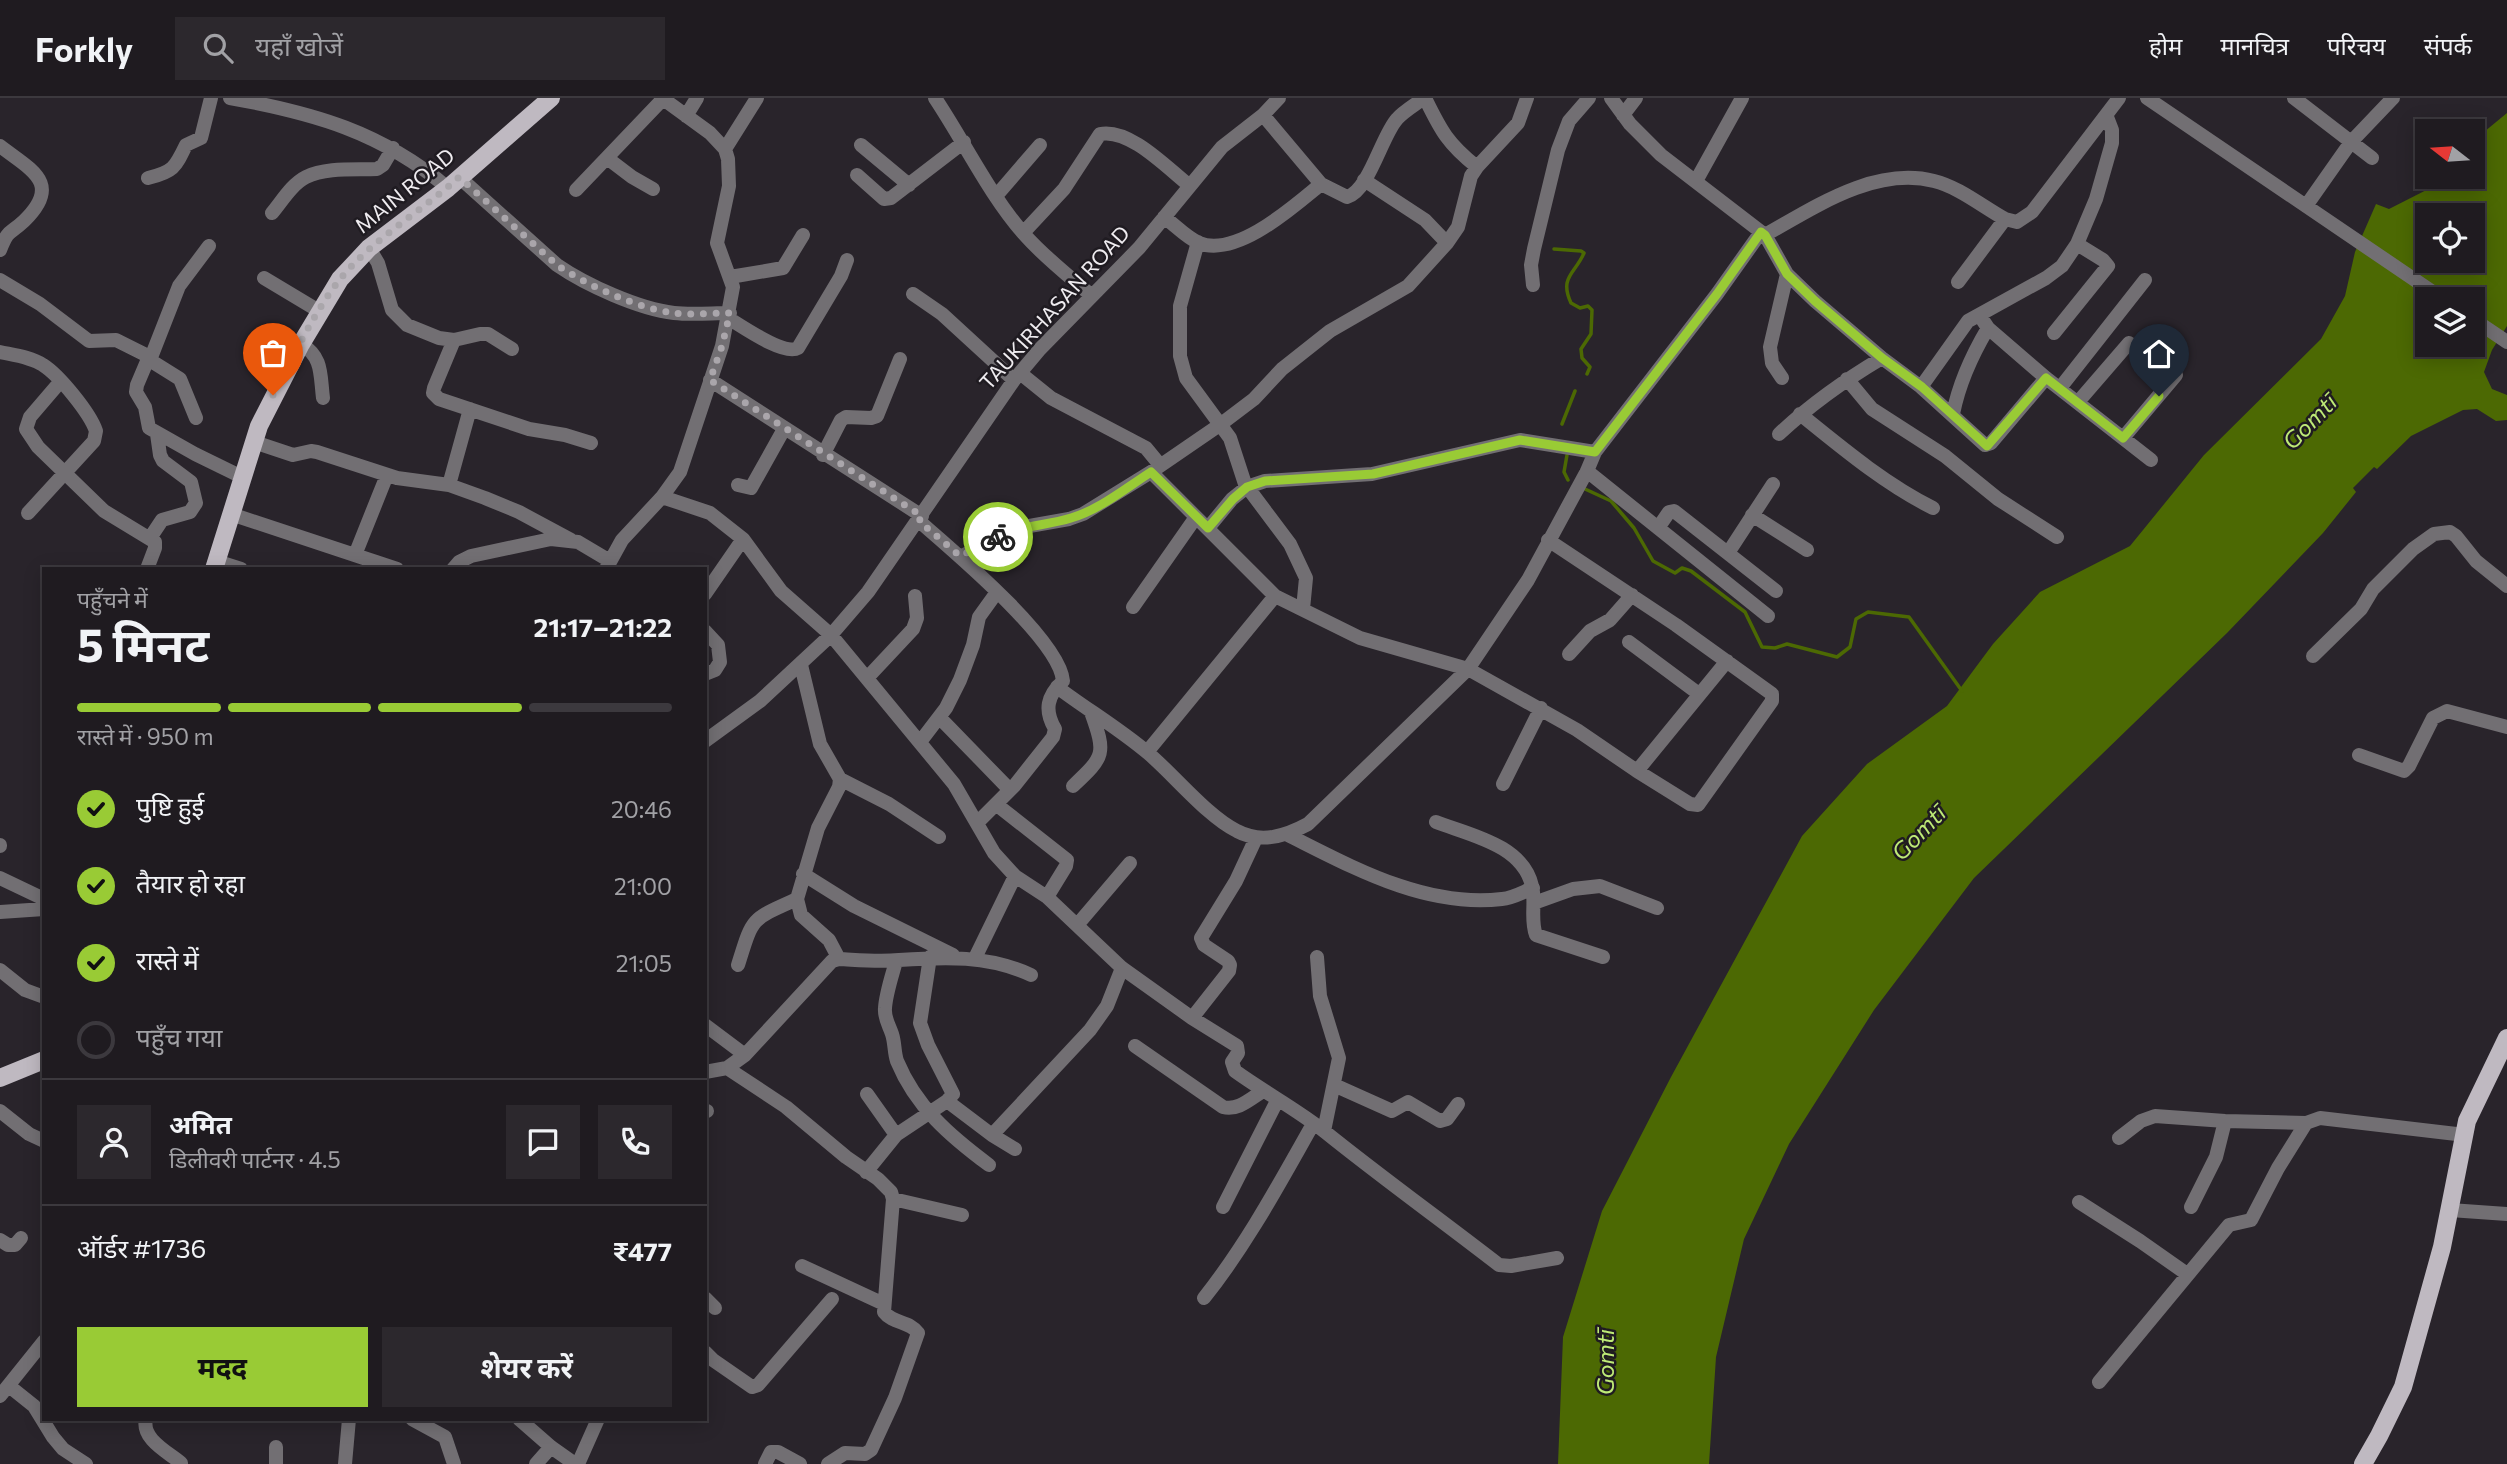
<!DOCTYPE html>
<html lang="hi">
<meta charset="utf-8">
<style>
:root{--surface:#1f1b20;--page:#2c282d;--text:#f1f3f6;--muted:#a1a1a5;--line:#3c393e;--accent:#99cb35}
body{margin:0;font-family:Commissioner,"Noto Sans Devanagari",sans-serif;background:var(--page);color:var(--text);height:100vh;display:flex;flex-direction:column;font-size:26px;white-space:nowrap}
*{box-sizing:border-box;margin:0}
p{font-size:23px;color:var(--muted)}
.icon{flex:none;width:38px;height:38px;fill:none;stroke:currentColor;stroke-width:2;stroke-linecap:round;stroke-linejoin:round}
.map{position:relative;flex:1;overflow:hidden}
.drawer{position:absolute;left:42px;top:469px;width:665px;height:854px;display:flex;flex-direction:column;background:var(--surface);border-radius:0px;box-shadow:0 4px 18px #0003,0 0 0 2px var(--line)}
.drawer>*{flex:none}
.needle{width:46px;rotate:287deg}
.fabs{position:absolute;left:2415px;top:21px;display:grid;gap:14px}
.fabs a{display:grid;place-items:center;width:70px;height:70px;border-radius:0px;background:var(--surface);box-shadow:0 4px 18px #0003,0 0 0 2px var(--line);font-size:35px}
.pin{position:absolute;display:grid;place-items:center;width:60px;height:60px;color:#fff;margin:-72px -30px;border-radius:50% 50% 50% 0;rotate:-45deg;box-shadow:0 0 7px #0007}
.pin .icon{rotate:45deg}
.courier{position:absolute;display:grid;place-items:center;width:70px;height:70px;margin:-35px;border:5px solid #99cb35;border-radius:50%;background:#fff;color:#222;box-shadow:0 2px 9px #0007}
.head em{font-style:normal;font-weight:700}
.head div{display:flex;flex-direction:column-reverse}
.head{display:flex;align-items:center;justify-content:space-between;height:119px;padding:0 35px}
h1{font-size:46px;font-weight:700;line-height:52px}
.bar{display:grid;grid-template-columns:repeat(4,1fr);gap:10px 7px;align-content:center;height:84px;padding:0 35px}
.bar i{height:9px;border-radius:5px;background:var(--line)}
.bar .active{background:var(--accent)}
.bar p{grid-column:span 4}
.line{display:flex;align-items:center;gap:18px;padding:0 35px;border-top:2px solid var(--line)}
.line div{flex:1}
.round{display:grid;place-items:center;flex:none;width:74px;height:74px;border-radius:0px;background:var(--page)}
ol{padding:0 35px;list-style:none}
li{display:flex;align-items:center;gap:21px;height:77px}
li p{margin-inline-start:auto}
li .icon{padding:7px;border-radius:50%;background:var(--accent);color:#111;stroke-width:4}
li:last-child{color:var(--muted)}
li i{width:38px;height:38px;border:4px solid var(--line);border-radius:50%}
.action{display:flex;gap:14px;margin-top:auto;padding:14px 35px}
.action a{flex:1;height:80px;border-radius:0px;background:var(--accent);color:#111;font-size:28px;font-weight:700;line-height:80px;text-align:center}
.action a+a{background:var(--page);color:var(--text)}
header{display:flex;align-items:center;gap:42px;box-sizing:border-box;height:98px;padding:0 35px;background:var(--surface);border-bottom:2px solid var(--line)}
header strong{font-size:33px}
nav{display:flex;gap:38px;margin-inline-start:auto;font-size:24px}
.search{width:490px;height:63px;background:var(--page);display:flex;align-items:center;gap:18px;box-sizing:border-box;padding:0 24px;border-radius:0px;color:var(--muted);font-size:26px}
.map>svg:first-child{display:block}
</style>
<header>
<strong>Forkly</strong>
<div class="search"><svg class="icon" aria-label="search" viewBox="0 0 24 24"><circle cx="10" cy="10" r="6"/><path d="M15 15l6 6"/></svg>यहाँ खोजें</div>
<nav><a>होम</a><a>मानचित्र</a><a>परिचय</a><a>संपर्क</a></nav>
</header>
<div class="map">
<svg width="2507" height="1366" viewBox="0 0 2507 1366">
<rect width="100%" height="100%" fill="#29242b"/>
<!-- water -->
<path fill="#4c6903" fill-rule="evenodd" d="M2507,15v213l-15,24 -8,22 8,17 15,6v25l-11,1 -19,-12 -14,1 -52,26 -34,33 -3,-2 -21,21 3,4 -33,41 -96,100 -253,245 -100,132 -85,134 -45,95 -28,118 -7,107h-151l5,-127 39,-126 69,-134 131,-241 65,-72 80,-58 46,-62 47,-52 90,-46 74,-91 117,-116 24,-43 10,-44 21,-48 13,5 63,-32h21v-36zM2427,117h46v46h-46zM2427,201h46v46h-46z"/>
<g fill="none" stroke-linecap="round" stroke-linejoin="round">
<!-- stream -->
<path stroke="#4c6903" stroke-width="3.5" d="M1554,151l27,2 3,2c-9,21 -25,24 -13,50l9,5 8,-2 4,4 -1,24 -10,15 1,9 8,9 -3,7
M1562,326l13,-33
M1567,357l-3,17 4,8
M1585,391l26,12 23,27 19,33 22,12 7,-5 9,3 54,41 17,35 13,1 12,-4 50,13 13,-10 6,-28 12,-7 41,5 53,74"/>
<!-- minor -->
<path stroke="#726f73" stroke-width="14" d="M230,0c84,15 151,34 218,90
M935,0c30,45 54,96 89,136 20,23 45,42 68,62
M1425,0c16,33 23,46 52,69
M1611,0l19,26 31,31 104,80 22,39 28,27 67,57 39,29 64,58 6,-2 55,-65
M2147,0l296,201
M2294,0l78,60
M1263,17l58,69 26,13c22,-6 35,-62 50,-78 7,-8 18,-14 27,-21
M1623,17l13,-17
M686,18l11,-18
M861,47l48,40
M0,48c31,24 63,37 24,75 -15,14 -15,7 -24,29
M725,51l32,-51
M607,60l25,19 21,12
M857,77l27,24 7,-1 73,-56
M459,79l98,88c29,20 82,44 117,48 18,2 38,0 56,0
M148,80c25,-6 27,-10 38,-33l15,-7 10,-40
M1364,82l61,40 22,23
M1696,83l46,-83
M576,92l87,-91
M996,98l44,-51
M2306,108l45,-64 42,-44
M272,115c10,-12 20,-29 34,-36 20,-10 50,-7 71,-8l6,-4 10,-17
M1164,119c11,8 23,21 35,26 38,15 95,-37 122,-59
M1023,135l41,-44 36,-55c30,-6 67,34 90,52
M1765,137c50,-28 110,-69 169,-54 25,6 49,26 71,38l12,3 15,-10 87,-114
M1198,144l-18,64v50l6,22 44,60 15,46 45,60 16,34 -3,31
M369,150l9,15 14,47 15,15 32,13 15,2 26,-6h8l24,15
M730,179l53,-9 20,-33
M264,180l55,33
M0,182l40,24 49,37 27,-1 28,14 4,5 -11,26 -1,7 9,15 4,21 46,26 47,23
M1958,184l47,-63
M1533,187l-2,-20 3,-16 24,-99 11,-29 20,-23
M913,196l29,20 72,66
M1980,218l8,12 58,50 105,82
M728,220c15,9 56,38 70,30l43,-72 6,-16
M2473,221l34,23
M2054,235l54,-67 -5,-6 -26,-16
M454,242l-20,48 -1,5 6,6 90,30 36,6 26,8
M301,246c22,13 19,30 22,54
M0,254c14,3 31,5 43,13 16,10 47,48 53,66l-2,10 -66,72
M148,261l32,20 16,39
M150,262l29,-74 30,-40
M1020,275l31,25 95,50 14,17
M1782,280l-10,-15 -2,-16 17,-73
M1847,281l25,30 73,47 53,43 59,38
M710,282l212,136
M60,284l-30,35 -4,12 12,18 66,64 51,31v6l-8,21
M1921,289l47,-66 78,-43 16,-12 15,-22 19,-45 16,-56v-13l-5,-13
M2060,290l85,-108
M2078,304l51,-59
M1800,316c42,34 85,70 133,94
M1953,316c6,-31 19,-59 35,-86
M1779,336c32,-30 66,-54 103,-76
M2123,340l53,-63
M254,344l39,13 18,-4 6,1 80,26 52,7 36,13 34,14 52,28
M823,357l18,-35 5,-3 25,1 6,-2 23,-57
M1587,373l181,145
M1151,374l124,124 85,42 108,31 109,61 60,41 53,33 8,1 74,-104v-7l-96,-69 -128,-85
M449,387l21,-76
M738,387l13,3 33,-59
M662,399l48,16 33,26 38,52 50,44 123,149 40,69 21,23 32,21 75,71 70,50 45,28 1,7 -6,9 3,9c29,21 61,38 89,60 57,46 117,89 175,134l12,1 46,-8
M231,416l166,55
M1752,417l55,35
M919,423c32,28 141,119 144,160 -16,15 -19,29 -8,48l-2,8 -38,48 -38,38
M1208,430l24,-29 15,-12 18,-6 107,-7 148,-34 75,12
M1658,430l11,-16 5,-1 102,80
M150,440l12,-18 28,-8 6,-9 -5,-21 -28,-21 -3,-6 -3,-21
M1728,455l45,-69
M355,457l32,-80
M960,459l58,-29 51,-9 14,-5 68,-42 70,-48 33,-25 28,-30 48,-38 78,-45 39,-43 11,-16 13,-51 6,-9 41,-44 9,-25
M216,463l25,8
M453,471l6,-7 12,-6 80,-17 27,3 32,19
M606,471l16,-29 40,-43 18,-25 42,-126 11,-59 -16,-44 12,-57 -1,-27 -3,-10 -15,-16 -48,-35
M705,496l38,-55
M1133,509l63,-90
M705,533l13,14 2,17 -5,8 -10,4
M1629,544l70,52
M1569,556l21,-23 20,-11 22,-25
M2313,558l48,-47 12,-20 40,-40 21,-15 16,-2 6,4 20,25 31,25
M801,567l19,79 20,35 -1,8 -21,41 -21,71 4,16 28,25 10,19
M868,579l45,-48 4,-11 -2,-22
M1057,589c29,22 63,42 91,66 26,22 60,64 89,78 24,13 49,5 71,-7l160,-155 60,-89 59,-109 8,-19 122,-158 44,-62
M939,619l71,73
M705,643l55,-40 71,-66 37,-43 146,-212 26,-31 99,-101 83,-101 41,-32 16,-17
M920,644l26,-34 14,-28 13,-35 6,-28 18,-25
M1147,654l128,-156
M2359,657l45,16 5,-5 24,-48 14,-7 60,16
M1637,673l90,-110
M840,681l49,25 50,33
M1503,686l38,-76
M1073,688c32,-30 33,-32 18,-74
M997,707l70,55 -1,6 -19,31
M1436,724c34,13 87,23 96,64 4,16 -2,34 4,49l67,22
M1288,737c66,33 137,73 214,64 11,-1 21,-7 31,-11
M0,748v-1
M803,776l51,32 99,49
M0,780l44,21
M1534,805l39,-14 27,-3 57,22
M0,814l44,-3
M1078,826l52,-61
M1317,859l3,39 19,62 -15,73
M975,860l40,-82
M896,863c-4,15 -10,32 -11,47 -1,10 4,17 7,26 3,9 2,18 5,27 19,46 53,75 92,104
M738,867c15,-48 12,-45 59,-66
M0,872l25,20 19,7
M1192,920l37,-47 1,-6 -2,-4 -24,-16 -3,-7 35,-57 20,-43
M705,927l40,30
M1135,948l88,61c15,4 27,-8 40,-16
M727,970l59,39 60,50 32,22 13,13 2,7 -9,113c9,12 26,9 34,21l-23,65 -24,52 -6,4 -20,-1 -17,11
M705,974l22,-4 18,-13 87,-94 7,-2c20,1 40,3 60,1 46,-3 89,-5 132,15
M1334,987l58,26 16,-9 32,19 7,-2 11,-15
M867,996l29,41
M947,1003l45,34 23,14
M0,1013l29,23 15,7
M705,1013h2
M992,1037l98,-105 17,-24 15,-38
M2119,1040l22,-17 14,-5 70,5 81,2
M866,1074l30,-37 51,-34 6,-7 -25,-49 -8,-22 10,-66
M893,1101l69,16
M2079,1104l61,39 47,33
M1223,1109l54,-106
M2191,1109l25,-50 9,-36
M2450,1112l57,4
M0,1142l8,5h7l6,-7
M802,1168l82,38
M705,1200l10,10
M1204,1200c43,-54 75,-114 109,-174
M705,1254l8,8 39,27 6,-2 74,-86
M2099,1284l130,-157 22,-5 27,-52 28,-45 14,-5 145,17
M9,1288l25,20 19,31 10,12 23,15
M0,1298l44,-55
M146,1321c-5,20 22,33 35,44
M412,1321l33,18 9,27
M519,1321l32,28 24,17
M276,1366v-17
M345,1366l4,-45
M536,1366l15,-17
M578,1366l20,-45
M765,1366l6,-12h7l22,12"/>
<!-- major -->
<path stroke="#bfb9c1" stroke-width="18" d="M214,471l45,-143 42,-82 39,-65 29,-31 79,-60 103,-90
M0,980l44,-18
M2363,1366l16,-28 24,-49 39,-140 25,-126 40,-83"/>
</g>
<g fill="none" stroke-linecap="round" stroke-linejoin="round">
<!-- done -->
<path stroke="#aaa6ab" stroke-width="7" stroke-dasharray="0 12.6" d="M273,297c21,-39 40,-82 68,-117 33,-40 80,-66 118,-101l98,88c29,20 82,44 117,48 18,2 38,0 56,0l-8,33 -12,34 212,136 -3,5 41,35 38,-19"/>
<!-- route -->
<path stroke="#99cb35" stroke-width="9" d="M998,439c23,-12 48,-11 73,-19 28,-8 55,-30 80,-46l57,56 25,-29 14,-12 18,-6 108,-7 147,-34 75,12 122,-158 44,-62 4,3 22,39 28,27 67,57 40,29 65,59 59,-68 77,60 36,-42"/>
</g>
<g text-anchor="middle" stroke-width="5" stroke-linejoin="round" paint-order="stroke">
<!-- street labels -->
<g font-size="21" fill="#efecf0" stroke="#1f1b21">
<text transform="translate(405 93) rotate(-39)" y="7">MAIN ROAD</text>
<text transform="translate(1055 210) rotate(-48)" y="7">TAUKIRHASAN ROAD</text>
</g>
<!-- water labels -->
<g font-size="23" font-style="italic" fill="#bfeb77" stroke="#1f1b21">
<text transform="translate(2310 324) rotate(-46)" y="8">Gomtī</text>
<text transform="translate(1919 735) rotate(-46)" y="8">Gomtī</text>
<text transform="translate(1606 1264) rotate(-90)" y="8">Gomtī</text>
</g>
</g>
</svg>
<div class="fabs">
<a><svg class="needle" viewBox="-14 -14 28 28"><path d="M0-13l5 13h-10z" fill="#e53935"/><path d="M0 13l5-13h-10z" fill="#a1a1a5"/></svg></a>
<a><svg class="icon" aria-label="locate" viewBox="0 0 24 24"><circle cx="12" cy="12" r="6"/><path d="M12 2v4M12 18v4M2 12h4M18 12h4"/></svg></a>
<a><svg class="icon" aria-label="layers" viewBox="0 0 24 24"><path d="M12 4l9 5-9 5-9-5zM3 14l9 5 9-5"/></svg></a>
</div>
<div class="pin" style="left:273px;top:297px;background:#ea580c"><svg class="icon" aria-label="bag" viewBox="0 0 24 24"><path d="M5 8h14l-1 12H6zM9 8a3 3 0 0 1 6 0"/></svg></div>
<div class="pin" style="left:2159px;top:298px;background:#1f2937"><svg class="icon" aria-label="home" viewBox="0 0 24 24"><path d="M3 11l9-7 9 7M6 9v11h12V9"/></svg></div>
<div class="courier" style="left:998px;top:439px"><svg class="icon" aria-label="bike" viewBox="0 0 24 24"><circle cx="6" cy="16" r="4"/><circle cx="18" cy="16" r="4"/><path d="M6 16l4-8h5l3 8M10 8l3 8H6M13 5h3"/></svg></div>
<section class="drawer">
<div class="head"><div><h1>5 मिनट</h1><p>पहुँचने में</p></div><em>21:17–21:22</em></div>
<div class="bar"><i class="active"></i><i class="active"></i><i class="active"></i><i></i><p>रास्ते में · 950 m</p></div>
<ol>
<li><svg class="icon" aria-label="check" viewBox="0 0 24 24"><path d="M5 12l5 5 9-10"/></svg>पुष्टि हुई<p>20:46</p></li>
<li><svg class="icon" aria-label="check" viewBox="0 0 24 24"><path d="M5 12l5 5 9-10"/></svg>तैयार हो रहा<p>21:00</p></li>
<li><svg class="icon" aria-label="check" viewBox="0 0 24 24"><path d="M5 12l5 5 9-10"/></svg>रास्ते में<p>21:05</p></li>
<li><i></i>पहुँच गया</li>
</ol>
<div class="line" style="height:126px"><a class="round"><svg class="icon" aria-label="person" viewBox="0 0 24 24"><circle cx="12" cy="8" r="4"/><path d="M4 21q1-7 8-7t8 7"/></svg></a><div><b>अमित</b><p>डिलीवरी पार्टनर · 4.5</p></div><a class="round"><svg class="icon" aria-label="chat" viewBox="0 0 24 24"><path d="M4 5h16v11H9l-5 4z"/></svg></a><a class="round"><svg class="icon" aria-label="phone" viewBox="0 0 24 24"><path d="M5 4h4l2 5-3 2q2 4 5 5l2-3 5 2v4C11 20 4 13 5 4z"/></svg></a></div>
<div class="line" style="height:91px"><div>ऑर्डर #1736</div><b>₹477</b></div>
<div class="action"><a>मदद</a><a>शेयर करें</a></div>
</section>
</div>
